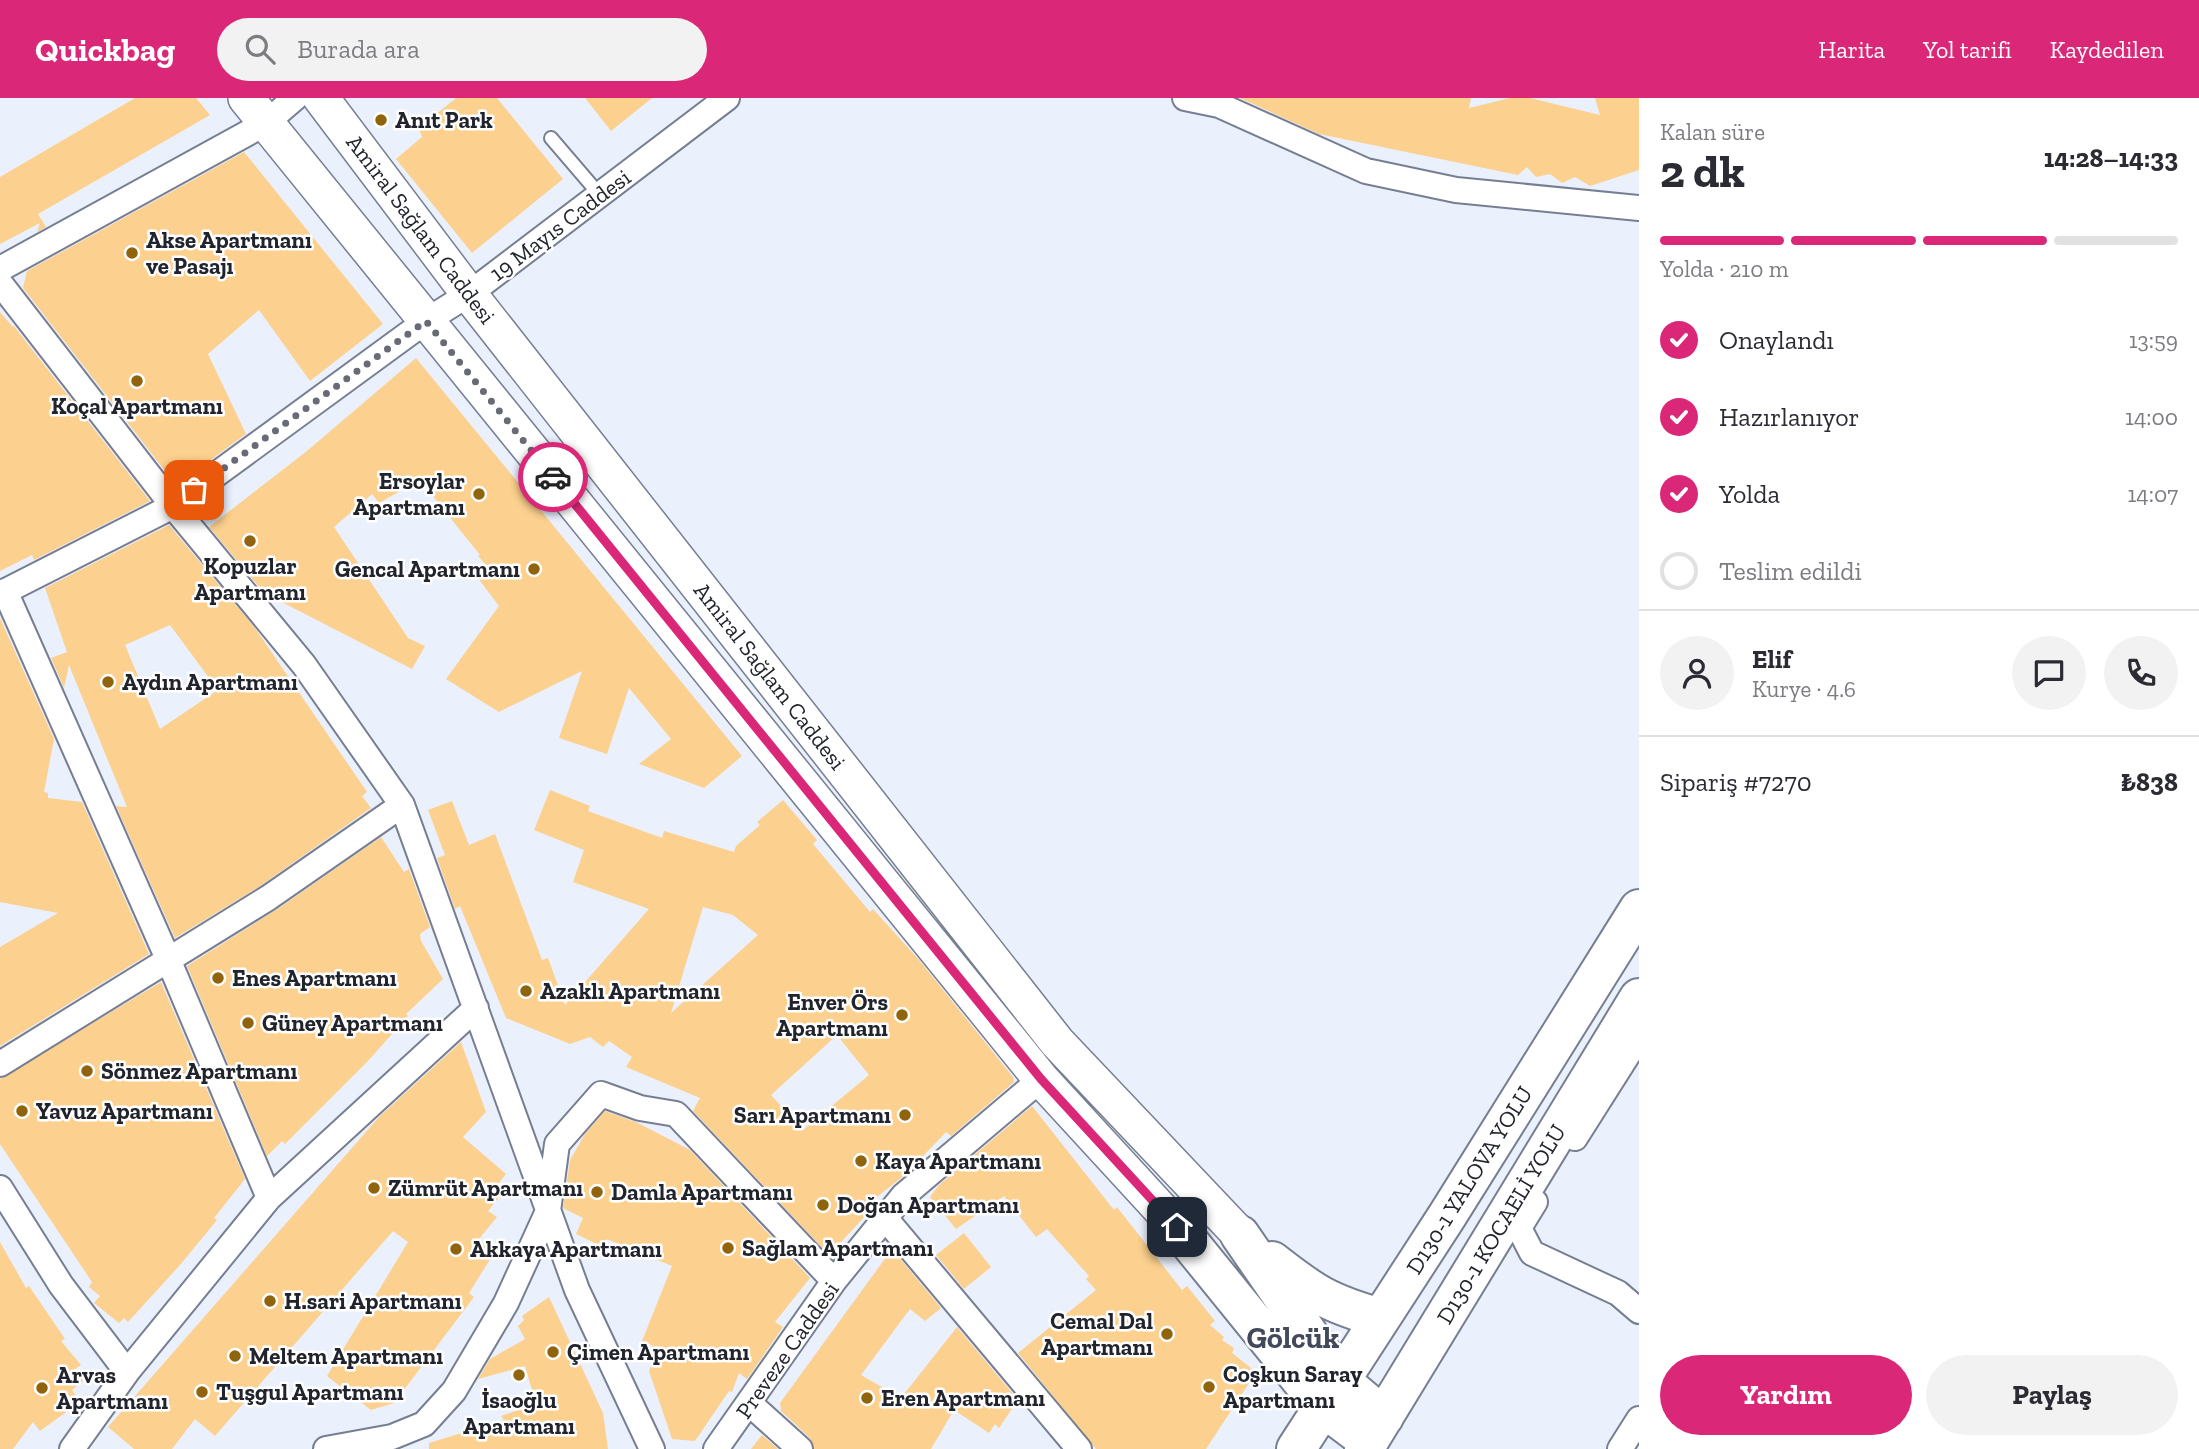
<!DOCTYPE html>
<html lang="tr">
<meta charset="utf-8">
<style>
:root{--surface:#fff;--page:#f2f2f3;--text:#2b2b33;--muted:#7c7c81;--line:#e1e1e2;--accent:#db2777}
body{margin:0;font-family:"Zilla Slab",serif;background:var(--page);color:var(--text);height:100vh;display:flex;flex-direction:column;font-size:26px;white-space:nowrap}
*{box-sizing:border-box;margin:0}
p{font-size:23px;color:var(--muted)}
.icon{flex:none;width:38px;height:38px;fill:none;stroke:currentColor;stroke-width:2;stroke-linecap:round;stroke-linejoin:round}
.map{position:relative;flex:1;overflow:hidden}
.sheet{display:flex;flex-direction:column;background:var(--surface);width:560px}
.sheet>*{flex:none}
.pin{position:absolute;display:grid;place-items:center;width:60px;height:60px;color:#fff;margin:-30px;border-radius:14px;box-shadow:0 4px 10px #0006}
.courier{position:absolute;display:grid;place-items:center;width:70px;height:70px;margin:-35px;border:5px solid #db2777;border-radius:50%;background:#fff;color:#222;box-shadow:0 2px 9px #0007}
.summary em{font-style:normal;font-weight:700}
.summary div{display:flex;flex-direction:column-reverse}
.summary{display:flex;align-items:center;justify-content:space-between;height:119px;padding:0 21px}
h1{font-size:46px;font-weight:700;line-height:52px}
.bar{display:grid;grid-template-columns:repeat(4,1fr);gap:10px 7px;align-content:center;height:84px;padding:0 21px}
.bar i{height:9px;border-radius:5px;background:var(--line)}
.bar .on{background:var(--accent)}
.bar p{grid-column:span 4}
.line{display:flex;align-items:center;gap:18px;padding:0 21px;border-top:2px solid var(--line)}
.line div{flex:1}
.round{display:grid;place-items:center;flex:none;width:74px;height:74px;border-radius:37px;background:var(--page)}
ol{padding:0 21px;list-style:none}
li{display:flex;align-items:center;gap:21px;height:77px}
li p{margin-inline-start:auto}
li .icon{padding:7px;border-radius:50%;background:var(--accent);color:#fff;stroke-width:4}
li:last-child{color:var(--muted)}
li i{width:38px;height:38px;border:4px solid var(--line);border-radius:50%}
.button{display:flex;gap:14px;margin-top:auto;padding:14px 21px}
.button a{flex:1;height:80px;border-radius:42px;background:var(--accent);color:#fff;font-size:28px;font-weight:700;line-height:80px;text-align:center}
.button a+a{background:var(--page);color:var(--text)}
header{display:flex;align-items:center;gap:42px;box-sizing:border-box;height:98px;padding:0 35px;background:var(--accent);color:#fff}
header strong{font-size:33px}
nav{display:flex;gap:38px;margin-inline-start:auto;font-size:24px}
.search{width:490px;height:63px;background:var(--page);display:flex;align-items:center;gap:18px;box-sizing:border-box;padding:0 24px;border-radius:38px;color:var(--muted);font-size:26px}
main{display:flex;flex:1;min-height:0}
.map>svg:first-child{display:block}
</style>
<header>
<strong>Quickbag</strong>
<div class="search"><svg class="icon" aria-label="search" viewBox="0 0 24 24"><circle cx="10" cy="10" r="6"/><path d="M15 15l6 6"/></svg>Burada ara</div>
<nav><a>Harita</a><a>Yol tarifi</a><a>Kaydedilen</a></nav>
</header>
<main>
<div class="map">
<svg width="1639" height="1351" viewBox="0 0 1639 1351">
<rect width="100%" height="100%" fill="#ebf0fd"/>
<!-- building -->
<path fill="#fcd08e" fill-rule="evenodd" d="M135,0h61l14,17 -172,99 8,13 -9,5 3,-9 -40,21v-67z
M456,0h41l66,81 -91,74 -76,-94 26,-22 -3,-9z
M585,0h67l-41,33z
M1240,0h231l-2,10 41,-10h20l70,17 -5,-17h44v72l-49,16 -15,-9 -13,6 -12,-9 -14,3 -9,-10 -9,8 -199,-41z
M244,54l139,172 -73,57 -51,-71 -51,44 38,80 -70,51 -153,-197 4,-17z
M0,214l13,15v-2l137,176 -116,59 -2,-5 -32,16z
M416,260l326,398 -38,32 -65,-24 32,-25 -42,-51 -22,66 -48,-16 23,-67 -83,41 -53,-33 53,-73 -25,-33 11,-9 -7,-8 2,-1 -60,-75 -41,23 -7,-9 -38,33 74,111 17,8 -13,23 -140,-72 -2,3 -61,-73 98,-76z
M169,427l86,103 112,164 -5,4 9,12 -111,78 -85,52 -59,-132 11,1 -58,-142 -5,23 -13,-30 16,-6 -22,-64zM170,527l48,65 -58,39 -35,-84z
M0,520l54,121 -10,53 4,1v5l34,4 67,152 -149,92v-99l58,-34 -58,-11z
M550,692l40,16 -2,5 74,27 2,-7 70,21 2,-6 24,-21 -3,-3 26,-22 34,40 -4,4 57,68 3,-3 46,51 94,117 1,5 -63,54 -5,-4 -40,42 -43,34 5,5 -39,42 -136,-144 7,-13 -74,-31 6,-10 -23,-16 -6,6 -13,-10 -20,7 -64,-26 -46,-112 -5,3 -18,-51 8,-3 -17,-45 24,-9 17,44 26,-11 47,126 6,-2 17,47 84,-96 -76,-27 11,-32 -50,-20zM703,809l30,8 25,20 -87,78zM837,937l32,40 -66,55 -32,-35z
M381,739l23,35 5,-3 21,58 -10,7 1,7 22,38 -37,35 2,2 -40,45 -83,83 -3,-3 -15,15 -80,-190 89,-56z
M161,884l84,197 -31,39 3,2 -37,45 -52,57 -4,-4 -5,5 -25,-20 6,-7 -11,-9 3,-5 -92,-138v-65z
M461,944l25,70 -23,25 43,37 -12,15 7,6 -13,16 9,6 -18,22 15,14 -25,40 5,4 -80,106 -23,7 -44,-34 81,-134 -15,-11 -178,205 -20,-17 -23,30h-38l-26,-22 271,-310z
M1032,1008l82,104 3,-3 65,83 5,-4 28,35 -5,4 14,12 -2,3 12,8 -2,5 19,15 -2,5 4,4 -47,72h-110l-78,-96 78,-63 -10,-11 3,-3 -42,-47 -11,8 -32,-41 -48,33 -26,-32 9,-12z
M605,1013l33,12 52,27 120,128 -35,44 8,5 -36,52 -8,-6 -7,19 -3,-1 -34,50 -23,-2 -23,-68 4,-10 -6,-2 5,-14 -10,-4 30,-75 -65,-27 -4,8 -27,-13 7,-16 -20,-10 7,-48 15,-26z
M964,1135l27,34 -27,22 -28,-34z
M0,1144l26,46 3,-2 36,53 -4,2 20,24 -6,4 8,12 -11,9 8,12 -40,29 -7,-9 -20,27h-13z
M892,1151l49,59 -16,13 -15,-12 -49,66 40,23 56,-71 61,73 -19,28 -4,-4 -6,9 -35,-23 -23,39h-117l-4,-11 -29,-27 -1,-8z
M549,1199l54,116 5,36h-179v-6l75,-23 -3,-4 35,-12 -11,-38 -47,13 12,-20 35,-20 -7,-13 6,-6 -2,-4z
M762,1337l16,14h-27z"/>
<g fill="none" stroke-linecap="round" stroke-linejoin="round">
<!-- service casing -->
<g stroke="#767e91" stroke-width="16">
<path id="service" d="M551,40l48,56"/>
</g>
<!-- minor casing -->
<g stroke="#767e91" stroke-width="28">
<path id="minor" d="M1185,0l34,7 147,66 90,19 183,18
M0,171l266,-146 29,-25
M0,185l173,223 131,159 98,140 175,485 75,159
M5,493l163,368 101,239
M0,496l173,-88 253,-185 43,-27 258,-196
M0,966l268,-166 134,-93
M1575,1040l64,-101
M0,1090l61,97 66,87
M1535,1104l-16,26 13,25 86,40 21,18
M885,1120l194,231
M749,1305l51,46
M72,1351l55,-77 142,-174 207,-190
M326,1351l66,-12 32,-13 30,-33 52,-88 42,-92 9,-67 44,-50 39,14 36,6 158,167
M716,1351l118,-168 69,-85 138,-117
M1620,1351l19,-30"/>
</g>
<!-- secondary casing -->
<g stroke="#767e91" stroke-width="38">
<path id="secondary" d="M246,0l795,981 136,148
M321,0l148,196 588,748 183,193"/>
</g>
<!-- trunk casing -->
<g stroke="#767e91" stroke-width="42">
<path id="trunk" d="M1177,1129l146,180 45,34
M1240,1137l100,145 44,37
M1272,1163c42,33 56,42 108,57
M1296,1351l151,-233 192,-307
M1364,1351l275,-451"/>
</g>
<!-- service -->
<use href="#service" stroke="#fff" stroke-width="12"/>
<!-- minor -->
<use href="#minor" stroke="#fff" stroke-width="24"/>
<!-- secondary -->
<use href="#secondary" stroke="#fff" stroke-width="35"/>
<!-- trunk -->
<use href="#trunk" stroke="#fff" stroke-width="38"/>
</g>
<g fill="none" stroke-linecap="round" stroke-linejoin="round">
<!-- done -->
<path stroke="#686b75" stroke-width="7" stroke-dasharray="0 12.6" d="M194,392l232,-169 127,156"/>
<!-- route -->
<path stroke="#db2777" stroke-width="9" d="M553,379l488,602 136,148"/>
</g>
<!-- markers -->
<g fill="#90640d" stroke="#fff" stroke-width="2.5">
<circle cx="381" cy="22" r="7"/>
<circle cx="132" cy="155" r="7"/>
<circle cx="137" cy="283" r="7"/>
<circle cx="479" cy="396" r="7"/>
<circle cx="250" cy="443" r="7"/>
<circle cx="534" cy="471" r="7"/>
<circle cx="108" cy="584" r="7"/>
<circle cx="218" cy="880" r="7"/>
<circle cx="526" cy="893" r="7"/>
<circle cx="902" cy="917" r="7"/>
<circle cx="248" cy="925" r="7"/>
<circle cx="87" cy="973" r="7"/>
<circle cx="22" cy="1013" r="7"/>
<circle cx="905" cy="1017" r="7"/>
<circle cx="861" cy="1063" r="7"/>
<circle cx="374" cy="1090" r="7"/>
<circle cx="597" cy="1094" r="7"/>
<circle cx="823" cy="1107" r="7"/>
<circle cx="728" cy="1150" r="7"/>
<circle cx="456" cy="1151" r="7"/>
<circle cx="270" cy="1203" r="7"/>
<circle cx="1167" cy="1236" r="7"/>
<circle cx="553" cy="1254" r="7"/>
<circle cx="235" cy="1258" r="7"/>
<circle cx="519" cy="1277" r="7"/>
<circle cx="1209" cy="1289" r="7"/>
<circle cx="42" cy="1290" r="7"/>
<circle cx="202" cy="1294" r="7"/>
<circle cx="867" cy="1300" r="7"/>
</g>
<g text-anchor="middle" stroke-width="5" stroke-linejoin="round" paint-order="stroke">
<!-- poi labels -->
<g font-size="23" font-weight="bold" fill="#21242c" stroke="#fff" text-anchor="start">
<text x="395" y="30">Anıt Park</text>
<text x="146" y="150">Akse Apartmanı<tspan x="146" dy="26">ve Pasajı</tspan></text>
<text x="137" y="316" text-anchor="middle">Koçal Apartmanı</text>
<text x="465" y="391" text-anchor="end">Ersoylar<tspan x="465" dy="26">Apartmanı</tspan></text>
<text x="250" y="476" text-anchor="middle">Kopuzlar<tspan x="250" dy="26">Apartmanı</tspan></text>
<text x="520" y="479" text-anchor="end">Gencal Apartmanı</text>
<text x="122" y="592">Aydın Apartmanı</text>
<text x="232" y="888">Enes Apartmanı</text>
<text x="540" y="901">Azaklı Apartmanı</text>
<text x="888" y="912" text-anchor="end">Enver Örs<tspan x="888" dy="26">Apartmanı</tspan></text>
<text x="262" y="933">Güney Apartmanı</text>
<text x="101" y="981">Sönmez Apartmanı</text>
<text x="36" y="1021">Yavuz Apartmanı</text>
<text x="891" y="1025" text-anchor="end">Sarı Apartmanı</text>
<text x="875" y="1071">Kaya Apartmanı</text>
<text x="388" y="1098">Zümrüt Apartmanı</text>
<text x="611" y="1102">Damla Apartmanı</text>
<text x="837" y="1115">Doğan Apartmanı</text>
<text x="742" y="1158">Sağlam Apartmanı</text>
<text x="470" y="1159">Akkaya Apartmanı</text>
<text x="284" y="1211">H.sari Apartmanı</text>
<text x="1153" y="1231" text-anchor="end">Cemal Dal<tspan x="1153" dy="26">Apartmanı</tspan></text>
<text x="567" y="1262">Çimen Apartmanı</text>
<text x="249" y="1266">Meltem Apartmanı</text>
<text x="1223" y="1284">Coşkun Saray<tspan x="1223" dy="26">Apartmanı</tspan></text>
<text x="56" y="1285">Arvas<tspan x="56" dy="26">Apartmanı</tspan></text>
<text x="216" y="1302">Tuşgul Apartmanı</text>
<text x="881" y="1308">Eren Apartmanı</text>
<text x="519" y="1310" text-anchor="middle">İsaoğlu<tspan x="519" dy="26">Apartmanı</tspan></text>
</g>
<!-- street labels -->
<g font-size="23" fill="#21242c" stroke="#fff">
<text transform="translate(560 127) rotate(-37)" y="8">19 Mayıs Caddesi</text>
<text transform="translate(421 131) rotate(53)" y="8">Amiral Sağlam Caddesi</text>
<text transform="translate(770 578) rotate(52)" y="8">Amiral Sağlam Caddesi</text>
<text transform="translate(1469 1082) rotate(-58)" y="8">D130-1 YALOVA YOLU</text>
<text transform="translate(1501 1126) rotate(-59)" y="8">D130-1 KOCAELİ YOLU</text>
<text transform="translate(787 1252) rotate(-55)" y="8">Preveze Caddesi</text>
</g>
<!-- district labels -->
<g font-size="30" font-weight="bold" fill="#42495b" stroke="#fff">
<text x="1293" y="1250">Gölcük</text>
</g>
</g>
</svg>
<div class="pin" style="left:194px;top:392px;background:#ea580c"><svg class="icon" aria-label="bag" viewBox="0 0 24 24"><path d="M5 8h14l-1 12H6zM9 8a3 3 0 0 1 6 0"/></svg></div>
<div class="pin" style="left:1177px;top:1129px;background:#1f2937"><svg class="icon" aria-label="home" viewBox="0 0 24 24"><path d="M3 11l9-7 9 7M6 9v11h12V9"/></svg></div>
<div class="courier" style="left:553px;top:379px"><svg class="icon" aria-label="car" viewBox="0 0 24 24"><path d="M5 17H2v-5l4-1 3-4h7l3 4 3 1v5h-3M9 17h6M6 11h13"/><circle cx="7" cy="17" r="2"/><circle cx="17" cy="17" r="2"/></svg></div>
</div>
<section class="sheet">
<div class="summary"><div><h1>2 dk</h1><p>Kalan süre</p></div><em>14:28–14:33</em></div>
<div class="bar"><i class="on"></i><i class="on"></i><i class="on"></i><i></i><p>Yolda · 210 m</p></div>
<ol>
<li><svg class="icon" aria-label="check" viewBox="0 0 24 24"><path d="M5 12l5 5 9-10"/></svg>Onaylandı<p>13:59</p></li>
<li><svg class="icon" aria-label="check" viewBox="0 0 24 24"><path d="M5 12l5 5 9-10"/></svg>Hazırlanıyor<p>14:00</p></li>
<li><svg class="icon" aria-label="check" viewBox="0 0 24 24"><path d="M5 12l5 5 9-10"/></svg>Yolda<p>14:07</p></li>
<li><i></i>Teslim edildi</li>
</ol>
<div class="line" style="height:126px"><a class="round"><svg class="icon" aria-label="person" viewBox="0 0 24 24"><circle cx="12" cy="8" r="4"/><path d="M4 21q1-7 8-7t8 7"/></svg></a><div><b>Elif</b><p>Kurye · 4.6</p></div><a class="round"><svg class="icon" aria-label="chat" viewBox="0 0 24 24"><path d="M4 5h16v11H9l-5 4z"/></svg></a><a class="round"><svg class="icon" aria-label="phone" viewBox="0 0 24 24"><path d="M5 4h4l2 5-3 2q2 4 5 5l2-3 5 2v4C11 20 4 13 5 4z"/></svg></a></div>
<div class="line" style="height:91px"><div>Sipariş #7270</div><b>₺838</b></div>
<div class="button"><a>Yardım</a><a>Paylaş</a></div>
</section>
</main>
